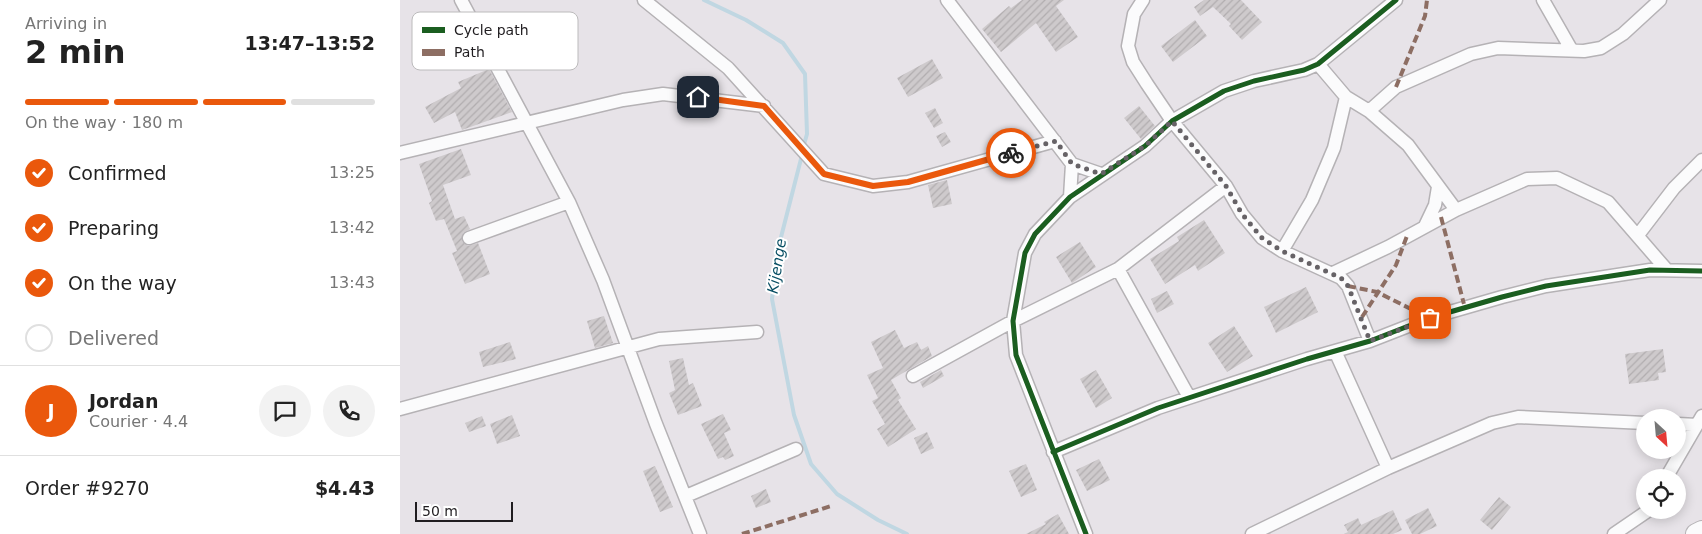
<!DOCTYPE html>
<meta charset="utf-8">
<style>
:root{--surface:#fff;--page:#f2f2f2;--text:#222;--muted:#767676;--line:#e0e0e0;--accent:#ea580c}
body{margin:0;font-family:"DejaVu Sans",sans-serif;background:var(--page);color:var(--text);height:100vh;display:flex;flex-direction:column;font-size:19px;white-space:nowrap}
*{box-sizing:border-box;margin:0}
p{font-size:16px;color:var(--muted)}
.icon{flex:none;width:28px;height:28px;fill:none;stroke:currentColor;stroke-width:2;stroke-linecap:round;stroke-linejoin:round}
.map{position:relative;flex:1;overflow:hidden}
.details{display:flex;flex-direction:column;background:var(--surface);width:400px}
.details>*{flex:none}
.needle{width:32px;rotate:154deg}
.tools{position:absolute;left:1236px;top:409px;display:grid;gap:10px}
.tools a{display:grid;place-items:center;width:50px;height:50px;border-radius:50%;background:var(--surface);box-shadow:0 2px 12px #0003;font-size:25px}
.scale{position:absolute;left:15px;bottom:12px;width:98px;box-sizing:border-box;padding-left:5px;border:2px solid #201d20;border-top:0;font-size:14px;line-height:18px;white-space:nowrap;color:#201d20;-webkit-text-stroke:4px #fff;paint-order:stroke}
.pin{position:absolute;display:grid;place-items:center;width:42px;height:42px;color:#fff;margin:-21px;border-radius:10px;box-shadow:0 2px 8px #0006}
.courier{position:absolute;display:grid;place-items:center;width:50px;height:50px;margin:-25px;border:4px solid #ea580c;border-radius:50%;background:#fff;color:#222;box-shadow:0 1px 6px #0007}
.head em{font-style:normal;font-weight:700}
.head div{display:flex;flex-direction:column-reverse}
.head{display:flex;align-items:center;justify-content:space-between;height:85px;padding:0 25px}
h1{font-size:32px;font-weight:700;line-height:38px}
.bar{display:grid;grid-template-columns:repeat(4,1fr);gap:8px 5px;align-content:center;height:60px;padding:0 25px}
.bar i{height:6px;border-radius:4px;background:var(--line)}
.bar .current{background:var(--accent)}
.bar p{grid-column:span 4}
.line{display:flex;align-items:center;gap:12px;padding:0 25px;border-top:1px solid var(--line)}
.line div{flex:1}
.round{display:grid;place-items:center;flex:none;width:52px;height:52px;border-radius:26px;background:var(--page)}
ol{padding:0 25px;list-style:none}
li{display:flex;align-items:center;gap:15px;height:55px}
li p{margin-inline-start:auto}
li .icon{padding:5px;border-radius:50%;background:var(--accent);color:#fff;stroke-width:4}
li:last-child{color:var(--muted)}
li i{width:28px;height:28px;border:2px solid var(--line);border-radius:50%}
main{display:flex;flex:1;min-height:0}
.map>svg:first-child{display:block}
</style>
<main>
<section class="details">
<div class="head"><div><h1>2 min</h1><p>Arriving in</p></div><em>13:47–13:52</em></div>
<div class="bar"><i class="current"></i><i class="current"></i><i class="current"></i><i></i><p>On the way · 180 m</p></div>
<ol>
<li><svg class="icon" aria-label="check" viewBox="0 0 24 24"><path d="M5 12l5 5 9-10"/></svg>Confirmed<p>13:25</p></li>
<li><svg class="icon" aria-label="check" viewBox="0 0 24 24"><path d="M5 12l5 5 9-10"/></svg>Preparing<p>13:42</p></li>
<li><svg class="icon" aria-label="check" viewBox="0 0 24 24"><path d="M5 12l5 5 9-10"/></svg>On the way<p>13:43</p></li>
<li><i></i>Delivered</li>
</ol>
<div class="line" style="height:90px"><b class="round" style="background:var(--accent);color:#fff">J</b><div><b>Jordan</b><p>Courier · 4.4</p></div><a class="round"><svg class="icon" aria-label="chat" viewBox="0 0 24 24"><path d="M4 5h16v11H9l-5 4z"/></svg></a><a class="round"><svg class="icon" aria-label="phone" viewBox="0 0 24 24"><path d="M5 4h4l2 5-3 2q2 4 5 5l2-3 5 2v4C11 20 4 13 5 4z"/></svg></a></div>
<div class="line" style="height:65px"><div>Order #9270</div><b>$4.43</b></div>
</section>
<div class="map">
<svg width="1302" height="534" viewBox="0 0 1302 534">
<defs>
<pattern id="building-hatch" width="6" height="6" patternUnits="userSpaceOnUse" patternTransform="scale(1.25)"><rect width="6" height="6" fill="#cecacc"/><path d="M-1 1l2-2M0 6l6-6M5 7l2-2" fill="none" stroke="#b1adaf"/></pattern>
</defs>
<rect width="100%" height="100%" fill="#e7e3e8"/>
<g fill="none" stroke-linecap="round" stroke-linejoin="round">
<!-- stream -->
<path stroke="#c0d7e2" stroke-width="4" d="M304,0l42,20 37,23 22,31 2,60 -4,14
M402,155l-24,94 -6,50 22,116 17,49 26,30 41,26 29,14"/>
</g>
<!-- building -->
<path fill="url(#building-hatch)" d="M622,0h42l-8,6 22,31 -22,15 -20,-29 -35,29 -19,-23 27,-23 2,2z
M804,0h37l21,22 -20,18 -13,-14 2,-2 -18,-17 -13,9 -6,-9z
M795,20l12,16 -34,26 -12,-16z
M532,59l11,19 -35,19 -11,-19z
M89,69l23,43 -50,18 -7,-18 -21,11 -9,-16 36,-19 -3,-6z
M739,106l16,20 -14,13 -17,-21z
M535,108l8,15 -9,5 -9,-15z
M545,132l6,10 -9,5 -6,-11z
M61,149l10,26 -28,10 12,34 9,-3 6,13 -7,4 -1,8 6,5 10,-3 12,31 -25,10 -13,-31 5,-2 -13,-32 -8,2 -7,-18 3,-2 -13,-37z
M547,180l5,24 -19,4 -5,-23z
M804,220l21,33 -27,18 -3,-6 -30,19 -15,-25 29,-18 -2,-4z
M680,242l16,25 -24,16 -16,-26z
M906,287l12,25 -42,21 -12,-26z
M767,291l7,13 -17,9 -6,-14z
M204,316l9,27 -18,5 -8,-27z
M834,326l19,30 -26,16 -19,-29z
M495,330l9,18 13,-6 4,8 7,-4 4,10 -41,24 10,18 -3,2 18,29 -28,18 -11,-18 8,-5 -13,-23 6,-3 -11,-23 16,-7 -12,-26z
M110,342l6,17 -33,8 -4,-15z
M1263,349l3,23 -8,1 1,7 -30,4 -4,-30z
M283,358l6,27 4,-2 9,23 -24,9 -9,-22 6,-3 -6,-29z
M541,370l3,6 -21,12 -3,-6z
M696,370l16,28 -16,10 -16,-29z
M323,414l8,16 -7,3 10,23 -9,4 -2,-3 -5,2 -17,-35z
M112,415l8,21 -23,8 -7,-20z
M82,416l4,10 -17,6 -4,-9z
M527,432l7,16 -13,6 -7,-16z
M699,459l11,21 -23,11 -11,-21z
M626,464l11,26 -16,7 -12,-26z
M255,466l18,41 -13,5 -17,-41z
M366,489l5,13 -15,6 -5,-12z
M1099,497l12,10 -19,23 -12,-10z
M1028,508l9,18 -17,8h-8l-7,-14z
M993,510l9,20 -9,4h-49l4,-2 -4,-7 14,-7 3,7z
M658,514l11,20h-43l20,-10 -2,-2z"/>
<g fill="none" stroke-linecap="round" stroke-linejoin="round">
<!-- minor casing -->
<g stroke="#b5b2b5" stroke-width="15">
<path id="minor" d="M61,0l108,202 34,78 53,144 44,110
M244,0l84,68 96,106 49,12 35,-4 147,-41
M547,0l125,164 29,10
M743,0l-9,14 -6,32 5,16 14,22 25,37 54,65 16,28 20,24 20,13 59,27 7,8 22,55
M1143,0l28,49
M918,64l28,33 23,14 39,34 48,65
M969,111l27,-24 75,-33 27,-6 86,3 17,-3 22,-14 37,-34
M0,153l223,-53 40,-6 101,12
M670,197l2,-33
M1025,226l10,-21 3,-18
M1238,235l36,-47 28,-28
M69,238l100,-36
M882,251l30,-51 22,-52 12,-51
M718,269l71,128
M933,273l55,-26 68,-37 71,-31 30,-1 51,24 58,67
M935,351l53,117
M513,376l100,-55 105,-52 108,-83
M0,409l259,-70 98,-7
M1278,424l19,1
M653,452l105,-44 149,-49 63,-18 59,-23 73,-21 44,-11 104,-16 52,1
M1266,478l36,-62
M286,496l110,-47
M686,534l-70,-179 -3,-34 12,-68 10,-19 35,-37 75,-51 27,-25 52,-30 30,-10 50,-11 14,-6 78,-64
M852,534l136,-66 104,-45 26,-6 127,6
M1214,534l35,-24"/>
</g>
<!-- primary casing -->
<g stroke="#b5b2b5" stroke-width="22">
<path id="primary" d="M1296,534l6,-3"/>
</g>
<!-- minor -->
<use href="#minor" stroke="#fbfbfc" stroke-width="12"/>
<!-- primary -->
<use href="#primary" stroke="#fbfbfc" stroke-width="20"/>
<!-- quiet -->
<path stroke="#8d6e63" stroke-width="4" stroke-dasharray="8 4" stroke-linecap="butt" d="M996,87l29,-71 2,-16
M1041,217l24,91
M948,286l29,6 52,26
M962,317l34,-52 11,-29
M342,534l89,-28"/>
<!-- cycleway casing -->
<g stroke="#fff" stroke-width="8">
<path id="cycleway" d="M653,452l105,-44 149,-49 63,-18 59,-23 73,-21 44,-11 104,-16 52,1
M686,534l-70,-179 -3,-34 12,-68 10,-19 35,-37 75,-51 27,-25 52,-30 30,-10 50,-11 14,-6 78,-64"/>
</g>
<!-- cycleway -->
<use href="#cycleway" stroke="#1b5e20" stroke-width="5"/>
</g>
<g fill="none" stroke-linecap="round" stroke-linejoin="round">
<!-- done -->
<path stroke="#666266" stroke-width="5" stroke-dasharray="0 9" d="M611,153l45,-12 16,23 29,10 44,-28 27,-25 54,65 16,28 20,24 20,13 59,27 7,8 22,55 60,-23"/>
<!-- route -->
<path stroke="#ea580c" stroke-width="6" d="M298,97l66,9 60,68 49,12 35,-4 103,-29"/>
</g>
<g text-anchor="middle" stroke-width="4" stroke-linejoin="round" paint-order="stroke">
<!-- water labels -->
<g font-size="15" font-style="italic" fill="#084e63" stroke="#fff">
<text transform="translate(377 266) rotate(-81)" y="5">Kijenge</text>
</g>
</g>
<!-- legend -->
<rect x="12" y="12" width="166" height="58" rx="8" fill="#fff" stroke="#bcbbbc" stroke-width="1"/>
<rect x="22" y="27" width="23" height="6" fill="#1b5e20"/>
<rect x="22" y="49" width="23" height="7" fill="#8d6e63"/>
<g font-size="14" fill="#201d20">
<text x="54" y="35">Cycle path</text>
<text x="54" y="57">Path</text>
</g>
</svg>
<div class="tools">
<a><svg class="needle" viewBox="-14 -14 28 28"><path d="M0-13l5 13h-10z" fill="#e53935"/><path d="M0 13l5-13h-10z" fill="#767676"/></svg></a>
<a><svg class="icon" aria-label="locate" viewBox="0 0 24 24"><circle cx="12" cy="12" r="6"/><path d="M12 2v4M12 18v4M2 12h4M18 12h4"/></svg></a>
</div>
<div class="scale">50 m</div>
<div class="pin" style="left:1030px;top:318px;background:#ea580c"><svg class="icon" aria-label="bag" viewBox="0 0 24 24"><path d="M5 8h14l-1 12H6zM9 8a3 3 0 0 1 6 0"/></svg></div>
<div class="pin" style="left:298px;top:97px;background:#1f2937"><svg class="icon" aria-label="home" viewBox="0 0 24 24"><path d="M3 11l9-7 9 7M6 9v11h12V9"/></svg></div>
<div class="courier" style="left:611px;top:153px"><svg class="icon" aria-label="bike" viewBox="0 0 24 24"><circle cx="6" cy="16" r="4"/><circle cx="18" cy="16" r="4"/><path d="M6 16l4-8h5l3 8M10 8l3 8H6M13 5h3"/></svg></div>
</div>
</main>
